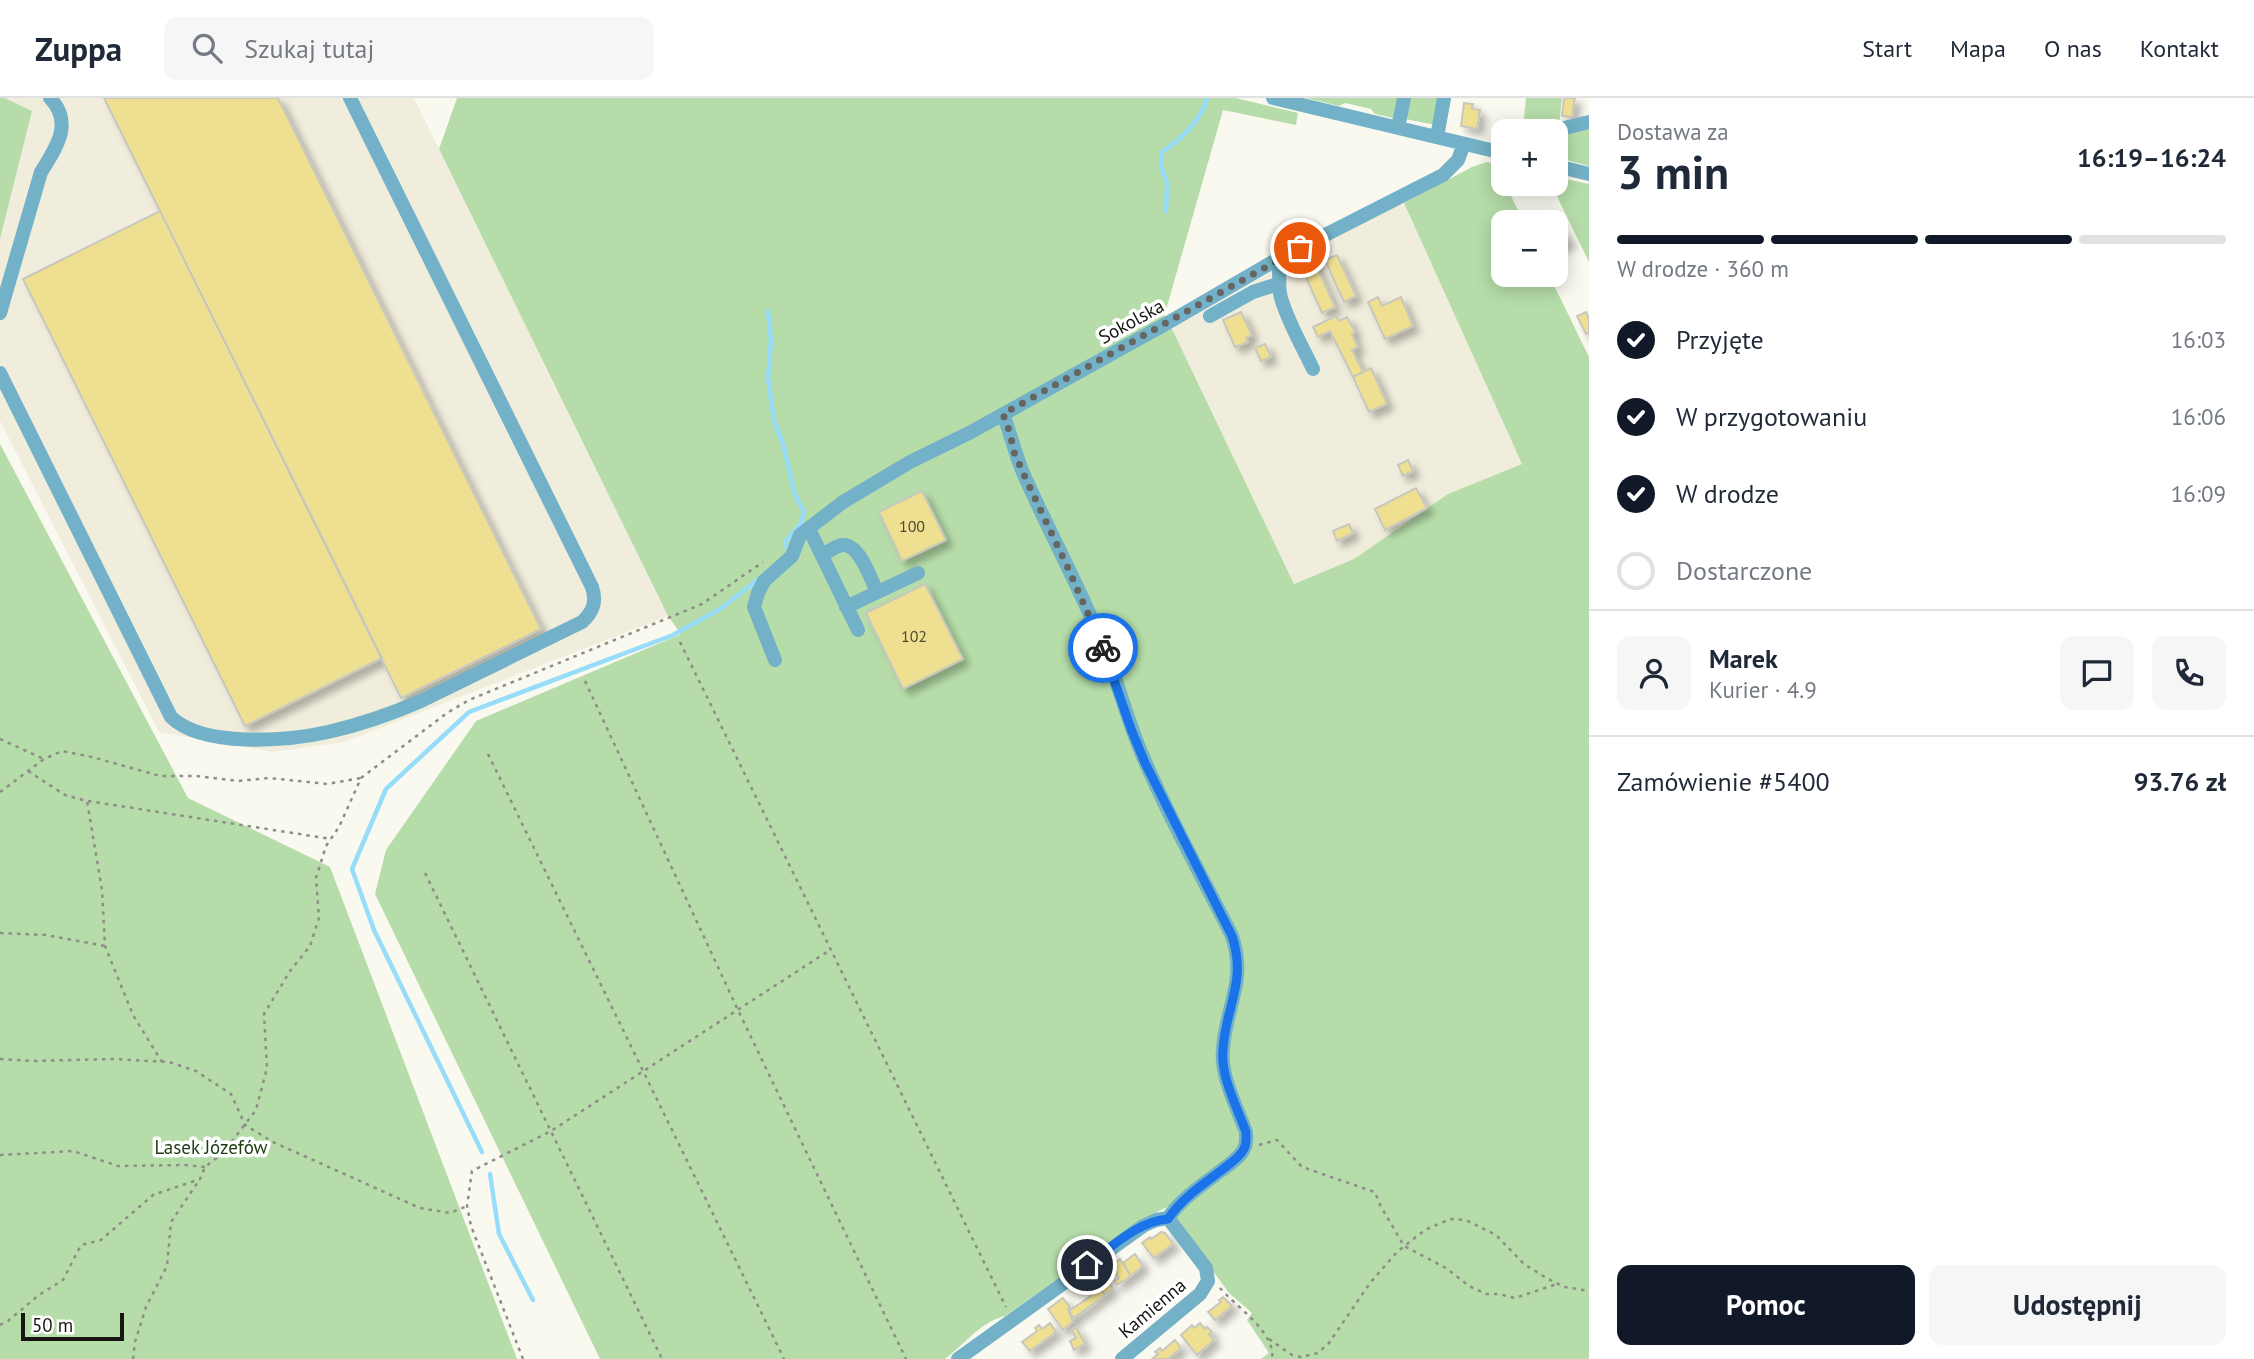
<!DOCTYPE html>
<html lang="pl">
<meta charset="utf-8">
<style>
:root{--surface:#fff;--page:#f6f6f7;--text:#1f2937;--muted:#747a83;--line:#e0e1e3;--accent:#111827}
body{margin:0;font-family:"PT Sans",sans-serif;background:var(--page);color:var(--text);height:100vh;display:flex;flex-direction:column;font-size:26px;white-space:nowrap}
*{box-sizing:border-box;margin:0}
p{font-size:23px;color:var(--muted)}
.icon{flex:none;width:38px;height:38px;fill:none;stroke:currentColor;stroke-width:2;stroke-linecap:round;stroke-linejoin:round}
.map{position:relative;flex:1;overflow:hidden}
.drawer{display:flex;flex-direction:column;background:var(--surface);width:665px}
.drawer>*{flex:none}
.tools{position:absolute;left:1491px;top:21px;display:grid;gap:14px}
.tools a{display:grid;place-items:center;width:77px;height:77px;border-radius:14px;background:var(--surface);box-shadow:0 4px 18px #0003;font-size:35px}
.scale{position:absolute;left:21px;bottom:18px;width:103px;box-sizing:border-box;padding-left:7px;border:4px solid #171613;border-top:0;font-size:19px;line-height:24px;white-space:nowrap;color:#171613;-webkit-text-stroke:5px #fff;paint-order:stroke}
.pin{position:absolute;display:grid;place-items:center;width:60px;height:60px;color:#fff;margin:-30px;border:4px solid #fff;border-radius:50%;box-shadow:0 2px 7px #0007}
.courier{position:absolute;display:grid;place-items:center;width:70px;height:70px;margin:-35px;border:5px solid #1a73e8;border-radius:50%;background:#fff;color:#222;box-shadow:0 2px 9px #0007}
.head em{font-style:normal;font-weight:600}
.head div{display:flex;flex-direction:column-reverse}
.head{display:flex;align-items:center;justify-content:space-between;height:119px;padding:0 28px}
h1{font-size:46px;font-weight:600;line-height:52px}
.bar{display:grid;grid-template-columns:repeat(4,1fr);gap:10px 7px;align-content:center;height:84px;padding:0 28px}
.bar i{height:9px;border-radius:5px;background:var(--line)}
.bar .on{background:var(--accent)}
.bar p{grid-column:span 4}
.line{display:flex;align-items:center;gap:18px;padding:0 28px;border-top:2px solid var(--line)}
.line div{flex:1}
.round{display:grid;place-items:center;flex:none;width:74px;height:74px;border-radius:14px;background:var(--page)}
ol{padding:0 28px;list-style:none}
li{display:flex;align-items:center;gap:21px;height:77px}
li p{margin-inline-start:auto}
li .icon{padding:7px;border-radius:50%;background:var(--accent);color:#fff;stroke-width:4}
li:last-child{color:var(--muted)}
li i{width:38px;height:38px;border:4px solid var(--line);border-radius:50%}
.button{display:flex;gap:14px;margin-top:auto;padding:14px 28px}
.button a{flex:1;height:80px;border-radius:14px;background:var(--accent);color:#fff;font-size:28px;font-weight:600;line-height:80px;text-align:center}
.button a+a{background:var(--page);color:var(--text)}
header{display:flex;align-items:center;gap:42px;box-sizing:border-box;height:98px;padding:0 35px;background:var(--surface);border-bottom:2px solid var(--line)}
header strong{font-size:33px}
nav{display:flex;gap:38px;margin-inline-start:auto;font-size:24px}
.search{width:490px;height:63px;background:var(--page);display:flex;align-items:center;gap:18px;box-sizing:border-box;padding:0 24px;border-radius:14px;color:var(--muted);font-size:26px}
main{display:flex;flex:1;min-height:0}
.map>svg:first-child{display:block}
</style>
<header>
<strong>Zuppa</strong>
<div class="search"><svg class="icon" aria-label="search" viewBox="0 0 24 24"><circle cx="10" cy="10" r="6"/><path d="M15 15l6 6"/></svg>Szukaj tutaj</div>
<nav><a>Start</a><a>Mapa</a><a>O nas</a><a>Kontakt</a></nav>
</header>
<main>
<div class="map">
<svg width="1589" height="1261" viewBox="0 0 1589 1261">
<defs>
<filter id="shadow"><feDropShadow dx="6" dy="6" stdDeviation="3.5" flood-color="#0004"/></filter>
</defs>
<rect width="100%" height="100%" fill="#faf9f0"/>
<!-- built -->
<path fill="#f0eddd" d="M5,0h409l254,518 -324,126 -71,10 -114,-20 -159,-311v-182l32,-128z
M1404,105l118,261 -74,30 -94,65 -60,25 -122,-255 160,-92z"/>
<!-- green -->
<path fill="#b6dda9" d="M0,0h5l27,13 -32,128z
M457,0h779l62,15 -2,12 -73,-15 -59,207 8,12 122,255 60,-25 94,-65 74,-30 -118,-261 68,-36 15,-5 9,2 7,15v5h2l19,38h-21v53h46l40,82v1002h-328l8,-6 -22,-33 5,-7 -23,-20 -46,-63 -14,-24 -30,15 -134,95c-25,6 -41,29 -60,43h-345l-225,-465 11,-44 90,-129 205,-87 -13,-18 -229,-467z
M1306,0h95l-3,16 -5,4 -18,-4 -4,-5 -26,-6 -6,3z
M1408,0h32l-4,27 -31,-6z
M1526,0h36l-3,28 -24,5h-18l6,-3z
M1589,30v38l-33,-9v-20z
M1556,79l33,7v78l-38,-78h5z
M0,346l188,354 142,69 187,492h-517z"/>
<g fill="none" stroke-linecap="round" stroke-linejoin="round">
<!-- stream -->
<path stroke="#97ddfa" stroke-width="4.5" d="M1166,113l1,-28 -6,-17 1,-14c18,-12 40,-32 45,-54
M768,213l3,31 -3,36 6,42 9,24 12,51 9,17 -4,13 -15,17 4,11
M482,1054l-108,-222 -22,-61 34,-80 83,-77 204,-77 47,-26 39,-30
M490,1076l9,60 34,66"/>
</g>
<!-- building -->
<path fill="#efe091" stroke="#c8c7be" stroke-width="2" filter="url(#shadow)" d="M104,0h174l263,531 -140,69z
M1564,0h11l-3,19 -10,-1z
M1464,5l9,1 -1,5 8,1 -3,19 -16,-3z
M160,113l222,447 -137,68 -222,-447z
M1563,132l6,12 -12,6 -1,-14z
M1337,157l19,41 -12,6 -19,-42z
M1314,162l21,47 -13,6 -21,-47z
M1378,199l4,9 19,-9 12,29 -28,13 -17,-37z
M1241,214l11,23 -6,3 2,4 -13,5 -12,-27z
M1586,214l3,7v13l-3,2 -9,-18z
M1336,218l3,5 8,-4 8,15 -3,2 6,13 -6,3 11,22 -10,5 -23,-46 -12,6 -5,-10z
M1265,246l6,13 -10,4 -6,-13z
M1371,270l16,36 -18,8 -16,-35z
M1408,362l5,11 -10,5 -5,-11z
M1416,390l11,20 -42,22 -10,-21z
M922,393l24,49 -44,21 -23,-49z
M1349,426l4,9 -16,8 -4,-10z
M925,486l38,75 -60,30 -37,-76z
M1161,1134l4,1 8,11 -19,14 -12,-15 8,-6 1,2z
M1135,1156l8,12 -12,10 -8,-13z
M1120,1161l11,17 -14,9 -3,-4 5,-3 -9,-12z
M1102,1176l11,15 -8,6 -11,-16z
M1093,1180l12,17 -31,23 -5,-7 23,-16 -8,-10z
M1223,1199l9,9 -17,14 -7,-8 13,-10 -2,-2z
M1063,1200l7,9 -2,2 5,13 -10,8 -15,-21z
M1050,1225l6,9 -26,19 -8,-9 15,-11 -2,-3 4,-3 3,4z
M1200,1225l5,6 2,-2 5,5 -3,2 5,6 -17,15 -16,-20 11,-10 2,3z
M1076,1229l9,17 -11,6 -4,-9 6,-3 -4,-8z
M1175,1242l6,8 -13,11h-16l6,-5 -3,-2 5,-4 2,3z"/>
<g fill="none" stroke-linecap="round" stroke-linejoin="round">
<!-- path -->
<path stroke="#8e8d87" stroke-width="2.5" stroke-dasharray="3.5 5" stroke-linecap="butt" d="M680,544l326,665
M585,583l152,327 169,351
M0,641l44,20
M488,656l296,605
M28,673l37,24 22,6 15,89 3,56 28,69 29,47
M0,694l44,-33 18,-8 30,6 68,19h37l41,5 31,-3 58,6 34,-6
M88,703l243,38
M425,775l237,486
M0,835l46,2 59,11
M0,961l34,2 78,-2 57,3 27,9 35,23 14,31 28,17 147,66 30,5 17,-7
M1259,1047l18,-5 25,27 73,25 5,13 24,41 42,22 23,18 17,8h13l16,4 42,-14
M0,1057l73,-4 45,15 67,-1 20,2
M1220,1190c16,19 56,44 52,71
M0,1227l8,-4 31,-26 24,-15 18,-35 20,-5 52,-45 47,-16 5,-12 18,-14 33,-43 11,-42 -3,-54 26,-43 20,-25 9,-28 -3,-40 10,-32 13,-19 22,-49 86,-65 22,-13 233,-96 61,-42
M1269,1241l23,16 9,2 17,-4 11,-10 41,-60 27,-31 28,-22 25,-11 16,1 30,15 28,29 24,15 17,8 24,4
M133,1261l2,-17 11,-35 21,-41 4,-44 29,-43
M523,1261l-52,-133 -4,-20 5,-35 79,-40 279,-181"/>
<!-- minor -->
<path stroke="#72b1c7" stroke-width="14" d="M1273,0l230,55
M1398,30l6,-30
M1552,33l37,-9
M1437,39l7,-39
M1556,68l33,8
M1276,162c6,11 1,25 5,38 7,24 21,48 32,71
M0,215l41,-141c15,-24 33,-49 9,-74
M1210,218l43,-24 25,-8
M0,275l171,344c32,31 116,24 157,15 31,-7 63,-18 93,-31l161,-79c11,-10 15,-20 10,-35l-242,-489
M1003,316c8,20 12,41 21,61 28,63 62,124 86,189 12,32 20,64 34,95 26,61 59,119 88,177 15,46 -6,69 -9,113 -3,27 14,58 23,83 0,6 1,11 -2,17 -5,10 -17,17 -25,23 -18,14 -38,27 -51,46
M809,431l49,101
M822,457c6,-3 14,-9 20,-10 18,-2 29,35 35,47
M846,509l72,-34
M775,562l-21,-53 4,-14 6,-12 28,-25 8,-21 43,-33 67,-40 61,-30 200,-111 105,-61 167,-85 15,-15 6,-16
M958,1261l185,-133 13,-6 12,-2 38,50 2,13 -8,13 -78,65"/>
</g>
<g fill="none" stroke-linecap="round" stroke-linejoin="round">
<!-- done -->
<path stroke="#666560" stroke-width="7" stroke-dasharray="0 12.6" d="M1103,550l-35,-80 -44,-93 -10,-23 -4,-19 -7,-19 297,-166"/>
<!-- route -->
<path stroke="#1a73e8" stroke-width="9" d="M1087,1167c25,-18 51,-44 81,-46 14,-21 36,-35 55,-50 8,-6 17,-12 21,-20 3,-6 2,-11 2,-17 -9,-25 -26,-56 -23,-83 3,-44 24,-67 9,-113l-87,-173 -14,-34 -28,-81"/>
</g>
<g text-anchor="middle" stroke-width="7" stroke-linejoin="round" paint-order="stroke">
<!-- number labels -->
<g font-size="16" fill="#4d4832">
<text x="912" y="434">100</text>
<text x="914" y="544">102</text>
</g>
<!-- street labels -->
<g font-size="19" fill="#171613" stroke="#fff">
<text transform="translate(1131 223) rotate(-29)" y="7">Sokolska</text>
<text transform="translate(1152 1210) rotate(-40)" y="7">Kamienna</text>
</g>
<!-- park labels -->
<g font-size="19" fill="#1e3c11" stroke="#fff">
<text x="211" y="1056">Lasek Józefów</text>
</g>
</g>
</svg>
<div class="tools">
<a>+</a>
<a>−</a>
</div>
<div class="scale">50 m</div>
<div class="pin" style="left:1300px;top:150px;background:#ea580c"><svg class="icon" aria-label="bag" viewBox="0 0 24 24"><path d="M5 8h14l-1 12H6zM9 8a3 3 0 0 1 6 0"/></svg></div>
<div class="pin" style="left:1087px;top:1167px;background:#1f2937"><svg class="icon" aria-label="home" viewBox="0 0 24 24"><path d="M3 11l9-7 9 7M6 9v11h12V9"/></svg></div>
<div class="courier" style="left:1103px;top:550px"><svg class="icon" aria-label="bike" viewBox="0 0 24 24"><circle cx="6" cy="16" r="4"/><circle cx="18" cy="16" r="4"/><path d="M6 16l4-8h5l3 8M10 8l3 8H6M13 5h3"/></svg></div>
</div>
<section class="drawer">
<div class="head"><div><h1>3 min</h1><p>Dostawa za</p></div><em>16:19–16:24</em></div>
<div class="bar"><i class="on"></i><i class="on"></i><i class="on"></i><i></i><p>W drodze · 360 m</p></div>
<ol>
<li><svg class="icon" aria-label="check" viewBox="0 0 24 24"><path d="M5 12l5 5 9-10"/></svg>Przyjęte<p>16:03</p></li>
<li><svg class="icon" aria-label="check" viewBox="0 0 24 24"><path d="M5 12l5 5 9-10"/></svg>W przygotowaniu<p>16:06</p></li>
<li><svg class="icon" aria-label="check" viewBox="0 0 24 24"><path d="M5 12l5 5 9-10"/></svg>W drodze<p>16:09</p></li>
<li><i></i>Dostarczone</li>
</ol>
<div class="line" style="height:126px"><a class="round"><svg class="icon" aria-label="person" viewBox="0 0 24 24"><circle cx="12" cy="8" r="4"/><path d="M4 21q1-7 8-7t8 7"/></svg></a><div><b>Marek</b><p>Kurier · 4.9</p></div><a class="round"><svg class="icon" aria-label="chat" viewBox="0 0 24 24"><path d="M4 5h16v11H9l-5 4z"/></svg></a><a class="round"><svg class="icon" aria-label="phone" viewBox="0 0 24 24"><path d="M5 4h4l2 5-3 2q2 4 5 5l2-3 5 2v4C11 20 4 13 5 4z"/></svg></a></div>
<div class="line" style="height:91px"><div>Zamówienie #5400</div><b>93.76 zł</b></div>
<div class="button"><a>Pomoc</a><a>Udostępnij</a></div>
</section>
</main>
